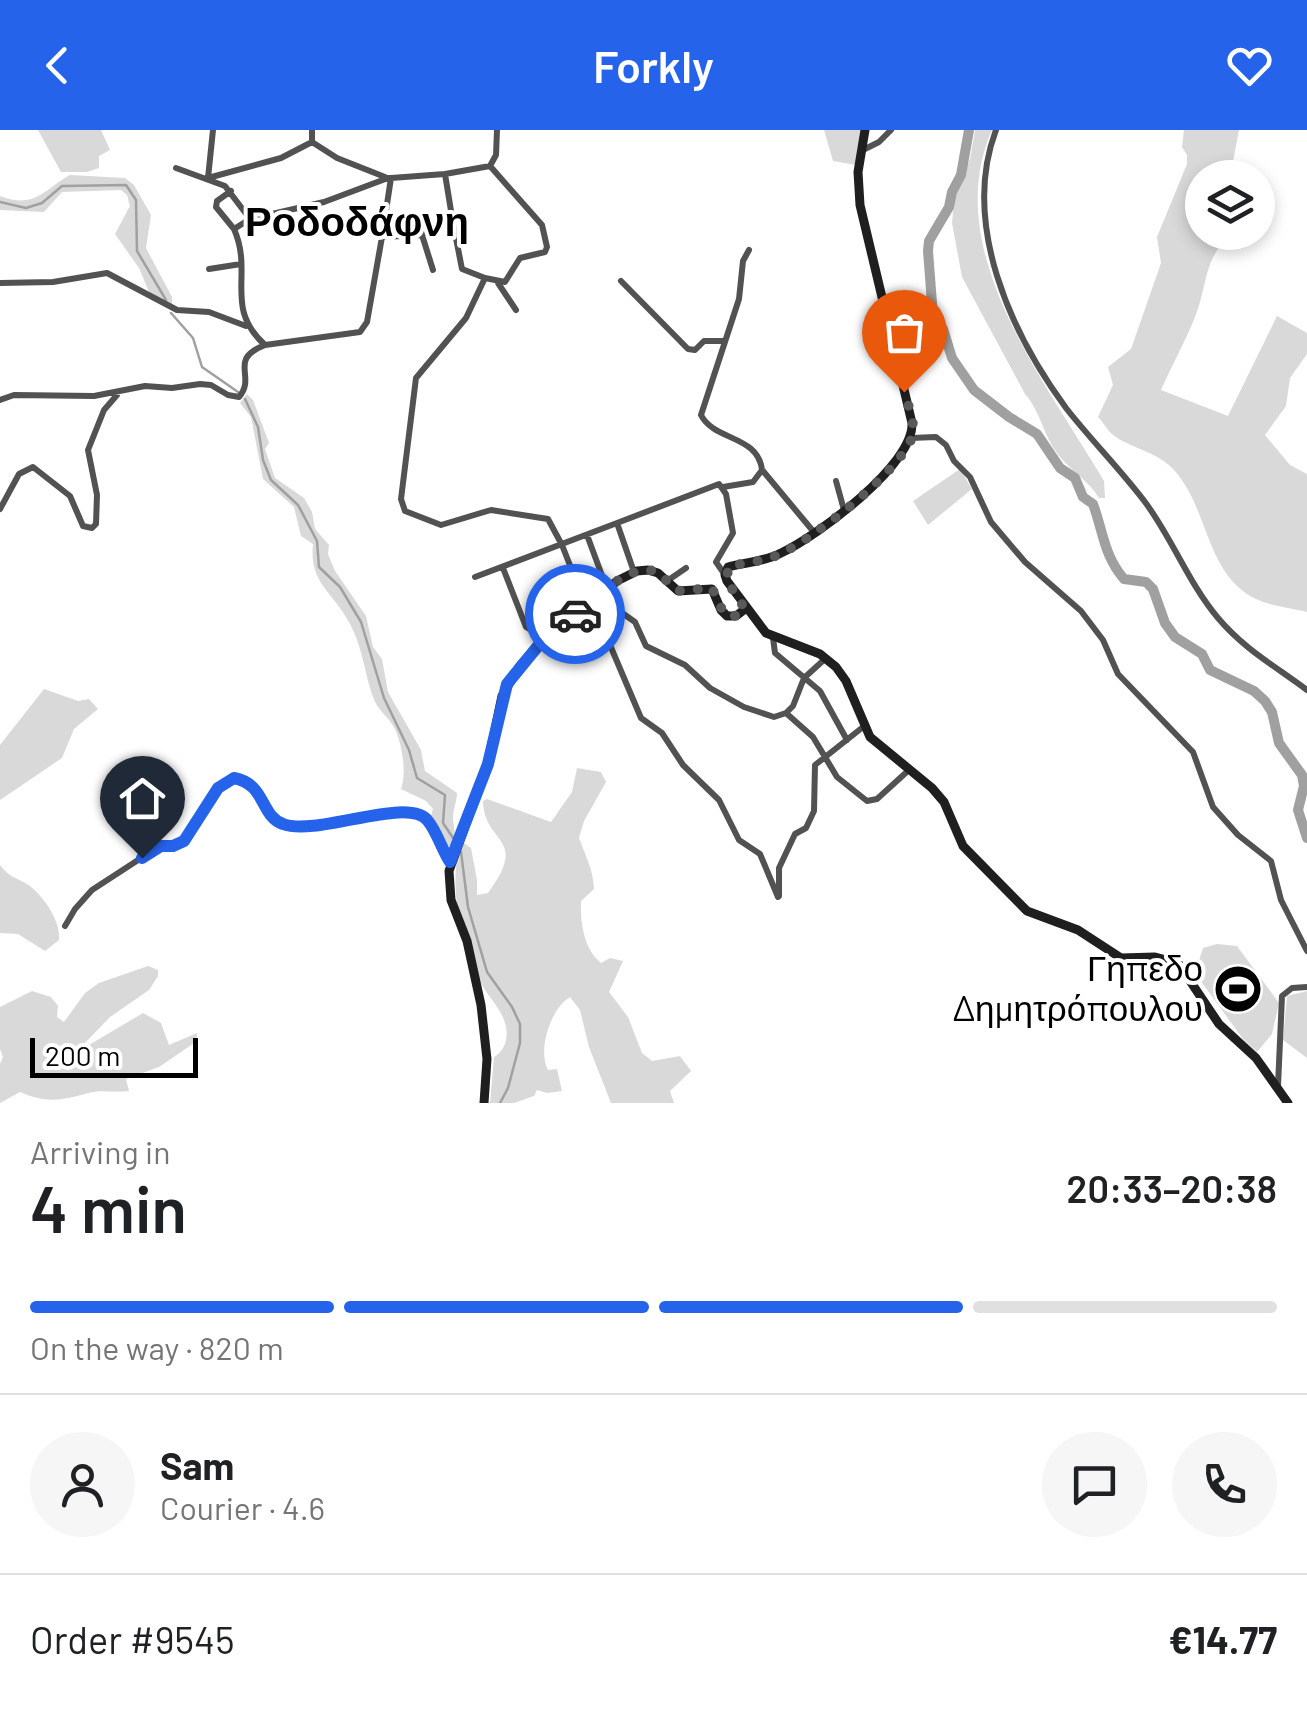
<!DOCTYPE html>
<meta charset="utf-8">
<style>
:root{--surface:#fff;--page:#f6f6f6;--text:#202124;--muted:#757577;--line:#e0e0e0;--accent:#2563eb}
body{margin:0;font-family:Barlow,sans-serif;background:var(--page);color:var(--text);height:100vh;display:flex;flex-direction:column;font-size:38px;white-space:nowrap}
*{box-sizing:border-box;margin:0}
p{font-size:32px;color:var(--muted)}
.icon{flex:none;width:55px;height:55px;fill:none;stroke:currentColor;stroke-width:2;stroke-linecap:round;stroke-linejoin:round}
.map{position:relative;height:973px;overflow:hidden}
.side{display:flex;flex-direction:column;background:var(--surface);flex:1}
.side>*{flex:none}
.fabs{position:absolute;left:1185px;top:30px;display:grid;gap:20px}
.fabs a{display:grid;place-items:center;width:90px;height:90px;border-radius:50%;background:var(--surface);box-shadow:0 5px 15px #0003;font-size:50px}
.scale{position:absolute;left:30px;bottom:25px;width:168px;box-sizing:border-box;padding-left:10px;border:5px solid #000;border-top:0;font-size:28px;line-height:35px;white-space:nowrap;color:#000;-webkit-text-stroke:8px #fff;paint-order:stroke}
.pin{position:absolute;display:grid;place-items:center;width:85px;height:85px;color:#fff;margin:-102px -42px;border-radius:50% 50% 50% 0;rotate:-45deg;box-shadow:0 0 10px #0007}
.pin .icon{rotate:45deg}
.courier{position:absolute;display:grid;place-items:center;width:100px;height:100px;margin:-50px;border:8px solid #2563eb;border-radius:50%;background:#fff;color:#222;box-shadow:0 2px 12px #0007}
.headline em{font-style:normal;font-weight:600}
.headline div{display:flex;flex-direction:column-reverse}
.headline{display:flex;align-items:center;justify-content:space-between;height:170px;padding:0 30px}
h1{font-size:65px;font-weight:600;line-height:75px}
.bar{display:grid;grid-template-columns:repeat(4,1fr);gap:15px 10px;align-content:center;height:120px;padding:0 30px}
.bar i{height:12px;border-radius:8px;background:var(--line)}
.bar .current{background:var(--accent)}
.bar p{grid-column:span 4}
.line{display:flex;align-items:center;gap:25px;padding:0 30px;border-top:2px solid var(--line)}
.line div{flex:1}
.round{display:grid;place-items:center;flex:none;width:105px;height:105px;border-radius:52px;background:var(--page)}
header{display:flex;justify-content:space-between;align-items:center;height:130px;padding:0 30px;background:var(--accent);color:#fff;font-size:45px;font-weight:600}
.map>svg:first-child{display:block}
</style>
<header><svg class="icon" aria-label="back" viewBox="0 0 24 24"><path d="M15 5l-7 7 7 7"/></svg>Forkly<svg class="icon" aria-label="heart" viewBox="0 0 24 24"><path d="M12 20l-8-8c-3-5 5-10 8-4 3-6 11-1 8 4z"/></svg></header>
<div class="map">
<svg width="1307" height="973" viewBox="0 0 1307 973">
<rect width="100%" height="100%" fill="#fff"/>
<!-- green -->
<path fill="#d9d9d9" d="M38,0h63l9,20 -11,6v12l-12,4h-26z
M824,0h38l-6,35 -23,-4z
M975,0h17c-53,120 54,252 112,351l1,17h-6c-10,-17 -27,-26 -39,-41 -16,-19 -19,-45 -35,-63l-63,-117 -10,-54 2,-22 16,-42z
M1184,0h55l-9,47 -28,1v54l32,1c-31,22 -26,52 -39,84 -10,25 -23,48 -34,73l67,26 49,-100 30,17v21l-17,24 -4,28 -21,29 25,30 17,9v138c-16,-4 -38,-6 -53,-14 -49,-25 -45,-91 -81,-129 -17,-18 -43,-21 -60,-34 -5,-4 -10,-13 -15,-18l15,-32 -5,-18 23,-18 30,-86 -4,-26 30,-73v-9l-5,-8z
M70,45l55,3 9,7 17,30 -5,33 26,49v8l-23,-13 -10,-24 -24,-34 15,-28 -3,-11 -6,-5 -59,2 -18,20 -44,-2v-14c35,13 42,-5 70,-21z
M247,264l6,6 16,43 -4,6 10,29 29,20 8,14 3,17 14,16 -1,9 7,17 31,45 7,31 9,12 6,33 33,58 4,21 32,22c0,8 -4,16 -4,25 1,14 5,19 -6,30l-3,-1 -14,-27 3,-11 -7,-8 -25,-12c6,-16 1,-45 -6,-60 -6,-12 -18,-19 -22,-32 -9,-25 -10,-49 -23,-73 -17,-33 -41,-40 -37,-80l-12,-8 -7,-29 -31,-28 -12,-62 -11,-14z
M960,339l12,20 -44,36 -15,-24z
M44,559l34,12 11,-2 9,10 -24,20 -12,29 -62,42v-55z
M577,638l24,4 5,10 -22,39 -5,17c7,19 14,31 15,51l-13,12c-1,21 3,49 20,62l9,-5 13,3 -14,31 19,25 14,36 10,8 28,-5 11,15 -21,20 4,12h-63l-22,-56 -9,-37 -10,-13c-19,11 -33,53 -22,73l9,-1 5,22 -15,2 -10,-3 -3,6 -20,7h-24l4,-46c12,-7 15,-21 11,-34 -4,-15 -17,-26 -24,-40 -20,-40 -32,-93 -22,-136l5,-4 7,5 6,32v15l11,-2c42,-57 -4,-48 -5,-92l4,-2 64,23 21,-30z
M0,735c9,12 15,12 27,19 16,11 34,37 32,56l-14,11 -27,-17 -18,-1z
M1217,814l20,2 42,57 -7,31 -15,18 -14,-13 -48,-66 8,-25z
M148,836l10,4v6l-9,14 -39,27 -25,26 -1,5 59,-35 18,10 8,22 28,-12v8l-38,26 -33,12 3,12c-14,2 -29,-2 -41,2 -27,8 -43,10 -68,-1l-20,11v-39l3,-7 -3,-8v-42l32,-16 19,6 7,9 -1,11 7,5 21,-29 14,-10z
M1307,861v67l-24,-18 4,-44z"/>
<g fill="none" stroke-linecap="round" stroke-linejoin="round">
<!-- stream -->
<path stroke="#a0a0a0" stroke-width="2.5" d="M0,72l26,6 16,-5 20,-17 64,-1 10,15 1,51 29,49
M171,183l22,25 9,29 36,25
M245,269l13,28 5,33 8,20 27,25 19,36 2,26 21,20 21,35 23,76 25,52 8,28 28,17 -2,28 10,15
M461,722l7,55 19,65 25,35 8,17v19l-12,45 -8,15"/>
<!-- river -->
<path stroke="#a0a0a0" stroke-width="10" d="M969,0l-8,45 -9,17 -3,15 -20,34 -1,10 5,65 10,13 9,29 22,32 35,27 28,17 23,34 15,10 8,19 10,7c10,27 11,52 31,75l22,3 7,7 12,34 10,14 27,17 8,16 44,21 11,10 7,11 7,31 23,32 2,11 -6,24 9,28"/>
<!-- street -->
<path stroke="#525252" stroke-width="6" d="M213,0l-5,48 73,-20 31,-16
M312,0v12l25,16 48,19
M996,0c-35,93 14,202 70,278 25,32 54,61 79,94 27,36 44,82 73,116 26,31 57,48 89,72
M863,20l16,-8 12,-12
M176,38l49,18 25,33
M391,48l54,-4
M231,61l-14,10 -1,6 18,22
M453,93l-8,-49 45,-8 6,-11 1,-25
M422,105l11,35
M382,107l-15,85 -7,10 -95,13c-42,-38 -11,-71 -31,-116l16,-10 74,-17 64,-24h3l-9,59 40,-2 13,-9 18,-3 9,46 23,9 -19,40 -50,60 -15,121 4,12 36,14 50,-15 57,9 14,26 24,61
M209,139l32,-5
M485,148l20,4 15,-24 25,-6 2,-5 -5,-22 -52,-59
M621,151l67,68 7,1 9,-9h19
M0,153l53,-1 54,-9 70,37 32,2 37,14
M498,153l18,27
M0,270l14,-5 80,1 51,-10 27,2 28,-4 11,1 17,10 11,2c18,-21 -12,-37 26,-52
M911,308l25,-1 10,8 8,16 16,16 21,45 34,40 56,49 22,29 15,34 75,78 20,55 25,28 33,26 10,39 26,51
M763,341l50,60
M836,351l8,29
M723,357l30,-5 9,-12c-4,-35 -48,-29 -61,-55l38,-116 4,-38 6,-11
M0,379l19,-35 14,-7 37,29 13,30 9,2 4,-4 1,-29 -9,-45 16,-40 13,-15
M617,393l102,-39 7,10 7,39 -17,29 9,13
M587,405l20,54
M503,438l23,59 10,6 13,1
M475,447l142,-54 17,49
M667,451l19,-13
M598,466l37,26 11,24 39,19 25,23 34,19 30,10 12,-4 27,24 24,40 30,24 10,-2 33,-30
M577,483l30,25 34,80 21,15 21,32 36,35 20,40 21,14 18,43
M773,508l2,15 45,38 27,49
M786,583l7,-7 11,-28 22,-20
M779,766v-28l16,-34 11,-6 8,-17 1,-46 48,-38
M65,796l10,-17 17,-19 63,-41 29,-8 33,-52 17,-11c32,6 26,38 49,46 34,13 126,-29 145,-3 9,11 14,29 22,42
M1278,956l4,-90 10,-8 15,-1"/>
<!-- secondary -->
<path stroke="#1f1f1f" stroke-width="9" d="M865,0l-7,42 2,33 52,218c2,42 -95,113 -131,130 -17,9 -35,9 -53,14l-3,8 2,6 39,52 54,21 16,13 10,14 24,56 62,51 12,14 19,44 64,65 51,19 43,28 34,-1 23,6 41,61 37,34 32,45
M484,973l3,-44 -6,-54 -14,-64 -16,-41 -2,-29 39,-108 14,-67 17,-29 18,-21 80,-65 20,-10 11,-1 10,3 20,18 34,-2 9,21 6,6h9l9,-7"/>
</g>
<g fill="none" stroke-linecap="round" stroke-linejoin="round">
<!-- done -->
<path stroke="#595959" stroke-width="10" stroke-dasharray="0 18" d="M575,484c17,-13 55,-51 78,-43 9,3 17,14 25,20l34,-3 12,26 12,2 9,-7 -18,-28 1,-14c18,-5 35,-5 52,-13 34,-16 120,-82 132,-117 4,-14 -4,-32 -8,-45"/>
<!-- route -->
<path stroke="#2563eb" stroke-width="12" d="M142,728l19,-12h12l11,-5 34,-53 16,-10c32,6 26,38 49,46 34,13 126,-29 145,-3 9,11 14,29 22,41l38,-98 19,-80 31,-38 37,-32"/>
</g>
<!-- icons -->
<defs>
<g id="stadium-disc" transform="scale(2.5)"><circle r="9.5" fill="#000" stroke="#fff"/><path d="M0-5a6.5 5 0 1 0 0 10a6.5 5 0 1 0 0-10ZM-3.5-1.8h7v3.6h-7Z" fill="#fff"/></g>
</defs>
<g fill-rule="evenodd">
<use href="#stadium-disc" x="1238" y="859"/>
</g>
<g text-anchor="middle" stroke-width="8" stroke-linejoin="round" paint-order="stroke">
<!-- poi labels -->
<g font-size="35" fill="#000" stroke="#fff" text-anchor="end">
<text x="1203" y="851">Γηπεδο<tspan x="1203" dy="40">Δημητρόπουλου</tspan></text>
</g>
<!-- quarter labels -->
<g font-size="40" font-weight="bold" fill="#000" stroke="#fff">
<text x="357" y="106">Ροδοδάφνη</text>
</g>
</g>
</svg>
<div class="fabs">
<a><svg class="icon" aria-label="layers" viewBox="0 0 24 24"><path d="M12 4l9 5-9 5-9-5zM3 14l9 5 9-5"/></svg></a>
</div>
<div class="scale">200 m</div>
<div class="pin" style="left:904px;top:262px;background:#ea580c"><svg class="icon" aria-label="bag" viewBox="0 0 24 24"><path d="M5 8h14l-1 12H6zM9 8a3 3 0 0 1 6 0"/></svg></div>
<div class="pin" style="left:142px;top:728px;background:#1f2937"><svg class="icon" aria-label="home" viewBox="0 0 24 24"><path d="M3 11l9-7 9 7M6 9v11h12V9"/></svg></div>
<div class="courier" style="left:575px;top:484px"><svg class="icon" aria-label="car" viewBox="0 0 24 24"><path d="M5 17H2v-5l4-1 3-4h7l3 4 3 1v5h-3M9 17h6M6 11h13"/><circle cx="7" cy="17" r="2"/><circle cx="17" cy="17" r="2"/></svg></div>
</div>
<section class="side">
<div class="headline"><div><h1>4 min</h1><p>Arriving in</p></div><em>20:33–20:38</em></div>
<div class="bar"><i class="current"></i><i class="current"></i><i class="current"></i><i></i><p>On the way · 820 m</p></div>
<div class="line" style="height:180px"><a class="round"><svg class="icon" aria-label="person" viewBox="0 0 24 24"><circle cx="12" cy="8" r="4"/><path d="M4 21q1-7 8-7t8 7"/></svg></a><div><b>Sam</b><p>Courier · 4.6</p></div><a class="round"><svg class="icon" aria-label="chat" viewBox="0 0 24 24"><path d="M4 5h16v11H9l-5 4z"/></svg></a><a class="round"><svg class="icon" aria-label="phone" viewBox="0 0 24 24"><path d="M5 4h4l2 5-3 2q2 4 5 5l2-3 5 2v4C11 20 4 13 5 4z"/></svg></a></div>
<div class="line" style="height:130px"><div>Order #9545</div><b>€14.77</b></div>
</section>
